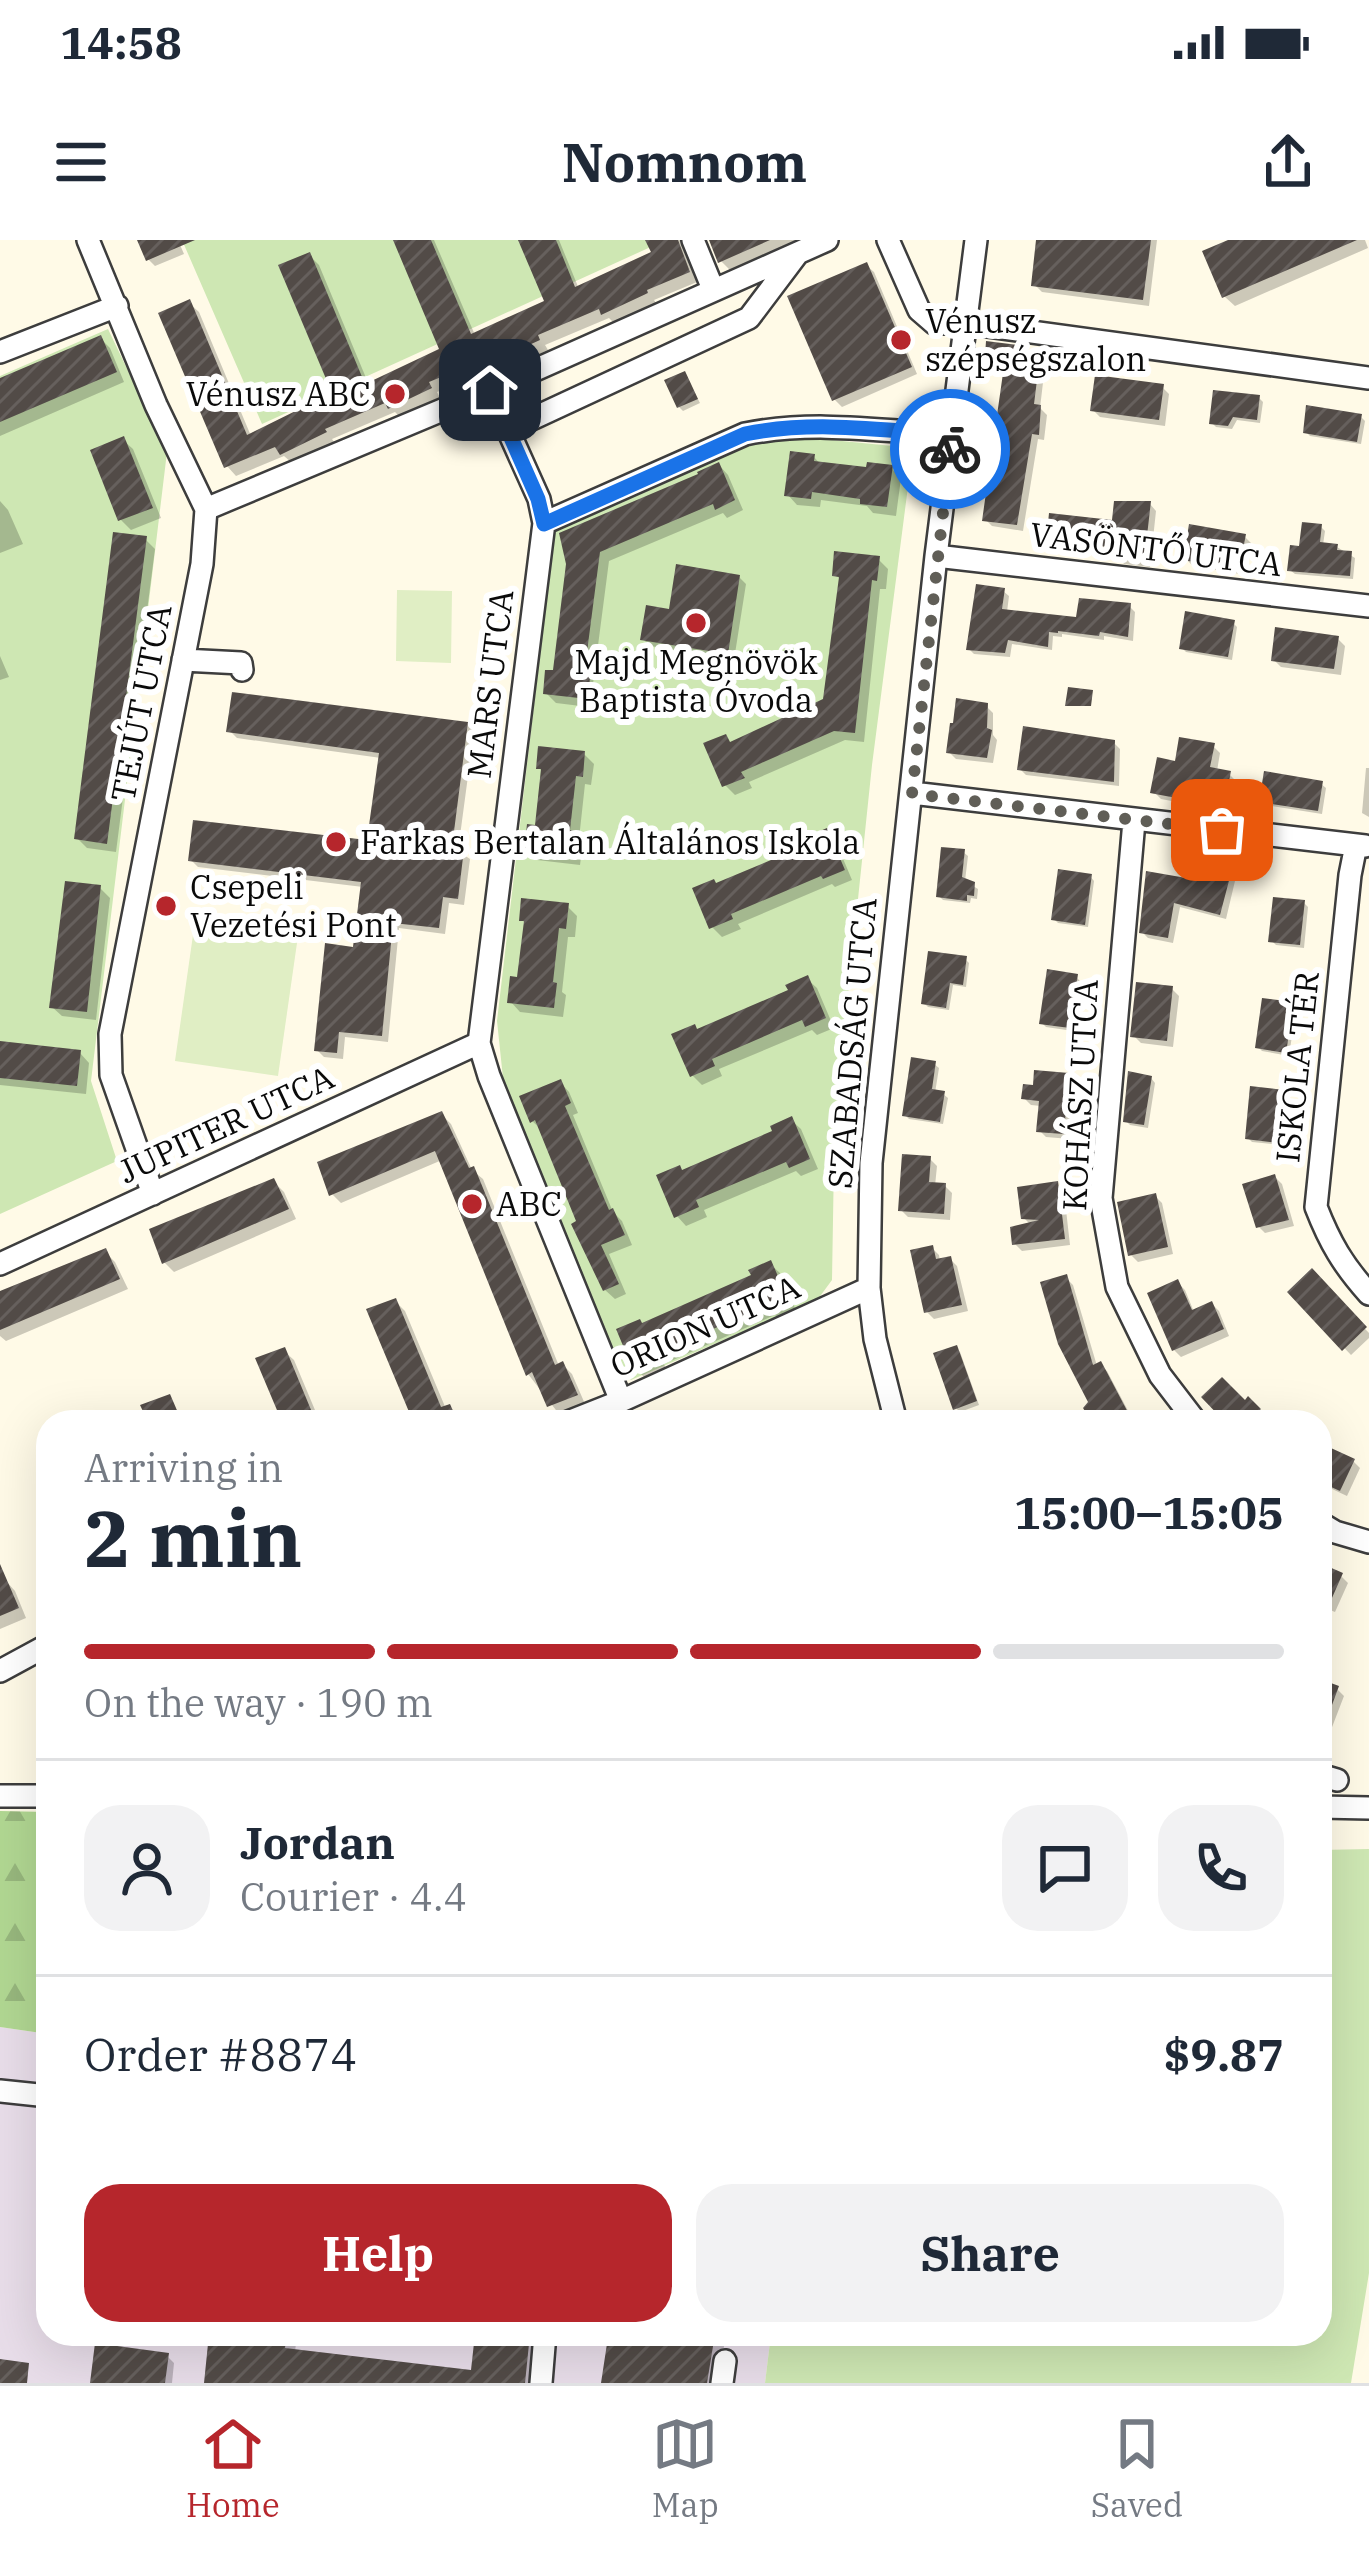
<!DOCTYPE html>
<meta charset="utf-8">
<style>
:root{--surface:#fff;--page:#f2f2f3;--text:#1f2937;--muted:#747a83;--line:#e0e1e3;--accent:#b6262c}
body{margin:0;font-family:"IBM Plex Serif",serif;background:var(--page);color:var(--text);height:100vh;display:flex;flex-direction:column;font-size:45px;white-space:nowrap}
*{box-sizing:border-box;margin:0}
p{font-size:39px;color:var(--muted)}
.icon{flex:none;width:66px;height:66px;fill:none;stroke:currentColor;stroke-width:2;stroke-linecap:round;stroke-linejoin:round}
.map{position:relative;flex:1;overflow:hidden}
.details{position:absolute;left:36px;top:1170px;width:1296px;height:936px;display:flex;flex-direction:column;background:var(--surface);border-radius:36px;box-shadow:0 12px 48px #0002}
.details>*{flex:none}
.pin{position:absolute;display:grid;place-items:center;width:102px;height:102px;color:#fff;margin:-51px;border-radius:24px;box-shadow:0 6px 18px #0006}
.courier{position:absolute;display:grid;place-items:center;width:120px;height:120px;margin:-60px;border:9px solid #1a73e8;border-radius:50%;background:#fff;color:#222;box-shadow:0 3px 15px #0007}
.headline em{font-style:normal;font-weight:800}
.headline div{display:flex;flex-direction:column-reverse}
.headline{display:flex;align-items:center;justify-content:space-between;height:204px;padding:0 48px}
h1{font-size:78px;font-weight:800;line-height:90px}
.bar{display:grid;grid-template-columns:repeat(4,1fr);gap:18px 12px;align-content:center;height:144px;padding:0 48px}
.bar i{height:15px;border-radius:9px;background:var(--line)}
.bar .active{background:var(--accent)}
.bar p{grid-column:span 4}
.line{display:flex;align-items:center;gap:30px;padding:0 48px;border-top:3px solid var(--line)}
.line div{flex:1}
.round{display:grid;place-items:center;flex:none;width:126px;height:126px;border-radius:36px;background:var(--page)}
.primary-button{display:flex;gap:24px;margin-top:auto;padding:24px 48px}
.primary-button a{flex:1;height:138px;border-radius:36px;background:var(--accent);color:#fff;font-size:48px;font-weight:800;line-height:138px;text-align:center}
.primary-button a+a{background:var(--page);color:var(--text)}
.status{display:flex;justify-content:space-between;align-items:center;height:84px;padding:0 60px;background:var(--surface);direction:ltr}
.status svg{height:33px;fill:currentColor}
header{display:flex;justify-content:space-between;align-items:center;height:156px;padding:0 48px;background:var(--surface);font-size:54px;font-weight:800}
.tab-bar{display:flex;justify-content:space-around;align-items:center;height:168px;border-top:3px solid var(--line);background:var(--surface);font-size:33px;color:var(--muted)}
.tab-bar a{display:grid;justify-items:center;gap:6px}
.tab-bar .active{color:var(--accent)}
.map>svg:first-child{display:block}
</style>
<div class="status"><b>14:58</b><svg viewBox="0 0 49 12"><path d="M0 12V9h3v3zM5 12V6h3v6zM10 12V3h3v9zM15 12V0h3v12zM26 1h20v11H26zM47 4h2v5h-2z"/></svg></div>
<header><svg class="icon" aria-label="menu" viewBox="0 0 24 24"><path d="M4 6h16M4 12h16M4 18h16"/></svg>Nomnom<svg class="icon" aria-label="share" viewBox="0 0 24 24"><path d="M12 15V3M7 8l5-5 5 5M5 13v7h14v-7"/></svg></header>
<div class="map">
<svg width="1369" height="2143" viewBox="0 0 1369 2143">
<defs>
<pattern id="forest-firs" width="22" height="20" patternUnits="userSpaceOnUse" patternTransform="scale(3)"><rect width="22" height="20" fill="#b1d792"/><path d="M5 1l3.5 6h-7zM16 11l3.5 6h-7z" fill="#97b77d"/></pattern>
<pattern id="building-hatch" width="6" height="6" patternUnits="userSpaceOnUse" patternTransform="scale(3)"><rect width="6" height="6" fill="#524b47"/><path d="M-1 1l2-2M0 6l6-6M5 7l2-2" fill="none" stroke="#66605d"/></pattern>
</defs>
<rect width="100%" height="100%" fill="#fffae7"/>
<!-- industrial -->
<path fill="#e8dde9" d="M0,1787l48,7v300h723l-6,49h-765z"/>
<!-- forest -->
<path fill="url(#forest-firs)" d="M0,1571l48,1v222l-48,-7z"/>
<!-- park -->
<path fill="#cee7b3" d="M182,0h484l-404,184z
M108,89l59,123 -76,629 26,80 -117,53v-838z
M781,195l132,13 -41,317 -28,268 -10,127 -2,120 -14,19 -187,81 -10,-9 -118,-293 -6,-57 58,-495 182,-80z
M1369,1609v424l-18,110h-586l6,-49h549v-484z"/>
<!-- pitch -->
<path fill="#e0eec4" d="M397,350l55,1 -1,72 -55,-2z
M195,681l103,15 -20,140 -103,-15z"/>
<!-- shadow -->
<path fill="#0003" d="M140,0h38l6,14 -29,12 -7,-7z
M397,0h37l41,95 73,-32 -27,-63h38l20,49 76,-35 -6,-14h37l1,17 10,25 -43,18 2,3 -42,20 -5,-5 -64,27 3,5 -41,19 -4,-4 -66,27 3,6 -40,19 -5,-5 -63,27 2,3 -42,21 -8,-7 -48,20 -9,-10 -38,-163 10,9 52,124 85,-41 -27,-140 10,10 50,120 74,-35z
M712,0h84l-66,30 -9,-9z
M1039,0h118l-8,66 -107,-14 -7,-7z
M1236,0h129l3,8 -133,58 -10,-9z
M867,26l7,6 43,102 -75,33 -7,-7z
M100,98l10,10 14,34 -124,54v-54z
M1024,109l7,7 -1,10 7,1 7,7 -4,34 7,7 -3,25 -6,-1 -15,92 -31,-5 -6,-6 21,-156 -12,-2 -7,-7z
M685,134l15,29 -17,8 -4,-4z
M1162,147l7,7 -4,32 -65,-9 -7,-7z
M1259,158l4,4 -3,21 -23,-3 -5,9 -16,-2 -4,-4z
M1361,177l4,4 -4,23 -51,-8 -4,-4z
M123,200l10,9 28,69 -30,12 -10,-10z
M814,217l7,8 48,6 22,-3 10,10 -5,38 -23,-3 -6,-7 -46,-6 -1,7 -23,-2 -9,-10z
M719,225l9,10 15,35 -16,8 -4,-5 -114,48 -16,123 6,5 -2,19 -41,-5 -10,-10 9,-20 14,-109z
M0,261l8,9 15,34 -23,9z
M1150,264l6,7 -6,56 -26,-3 -9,-12 -20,-2 -6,-7v-3l-32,-2 -7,-6 65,-9z
M1321,287l4,4 -2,14 14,2 18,11 -2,21 -58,-5 -5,-4 12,-20z
M1244,296l7,7 -5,32 -53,-9 -7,-7z
M145,299l10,10 -39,303 -29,-4 -10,-10z
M878,319l10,10 -2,20h-6l-16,153 -19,-2 -96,42 3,6 -17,7 -10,-10 6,-41 95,-43 15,-121 -6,-6z
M739,337l7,7 -12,76 -84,-14 -7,-7 28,-27z
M1003,351l6,5 -2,16 72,9 50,-15 6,6 -2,29 -29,-5v4l-42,-6v3l-9,-1 -1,14 -40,-6 -2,13 -36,-3 -5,-5z
M1233,383l4,4 -5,33 -46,-8 -4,-4z
M1338,399l7,7 -4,29 -60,-8 -7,-7z
M0,416l9,21 -9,3z
M986,466l7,7v22l4,5 -4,23 -37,-4 -7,-7z
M467,484l7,7 -16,120 12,8 -6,46 -15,-2 -4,31 -46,-6 -11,114 -43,-5 -2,22 -19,-2 -7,-7 38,-99 8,-64 -165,-20 -7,-7 178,-16 12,-86 -144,-20 -7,-7z
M1114,503l6,6 -1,37 -93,-11 -6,-6z
M1213,506l7,7 -3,18 12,3 7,7 -6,31 -69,-13 -7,-7 23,-28z
M584,514l10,10 -3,21 -6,-1 -6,55 4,4 -3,22 -43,-5 -9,-10 9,-22 6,-56 -4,-4z
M1366,528h3v49l-7,-4z
M1321,544l5,4 -4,26 -56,-9 -4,-4z
M826,592l10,10 16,38 -17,7 -3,-3 -94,40 3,5 -19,8 -10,-10 5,-41 94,-39z
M963,612l5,4 -3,25 13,8 -1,10 -6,-1 -1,5 -27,-3 -4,-4z
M1090,636l4,5 -6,46 -30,-4 -4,-4z
M1229,636l6,5 -9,38 -46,-12 -7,36 -25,-5 -6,-6 53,-49z
M100,648l10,10 -14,122 -34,-4 -10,-9z
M1304,663l4,4 -4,41 -28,-3 -4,-4z
M567,666l10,10 -2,21h-7l-6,55 4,3 -3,22 -43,-5 -9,-10 9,-22 6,-56 -4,-4z
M965,719l4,4 -3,24 -13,-2 -4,25 -21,-3 -4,-4z
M1076,737l4,4 -7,50 -27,-4 -4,-4z
M807,739l10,9 17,40 -17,7 -5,-5 -93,39 3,7 -20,9 -10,-10 7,-43 92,-41z
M1172,749l7,7 -6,51 -32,-4 -7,-7z
M1292,765l4,4 -7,47 -27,-5 -4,-4z
M0,804l80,9 9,10 -3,31 -86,-9z
M934,824l5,4 -4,25 8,1 5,4 -5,26 -34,-5 -4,-4z
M1068,836l7,7 -5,56 -24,-2 -7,-7 2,-24 -10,-1 -7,-7z
M1151,838l4,5 -7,45 -18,-3 -4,-4z
M560,842l9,10 9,21 -5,2 40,97 9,9 10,24 -23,9 17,40 -11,5 -10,-9 -62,-159 -11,-10z
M1282,853l5,4 -5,48 -30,-3 -4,-4z
M441,874l10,10 21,46 11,9 76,187 4,-1 9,9 13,30 -26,10 -31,-40 -86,-214 -101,43 -9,-9z
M791,880l10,9 17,40 -17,7 -5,-5 -92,39 3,7 -21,9 -9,-10 6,-44 93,-40z
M930,919l7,7 -2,20h10l7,7 -2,27 -42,-3 -7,-7z
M1275,937l7,7 12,42 -29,7 -7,-7z
M274,942l10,10 12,27 -122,53 -10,-10z
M1057,945l7,7 6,53 -48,6 -7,-7 16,-19 -7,-7z
M1155,956l7,7 11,51 -35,8 -7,-7z
M932,1008l7,7 1,7 10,-3 7,7 11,45 -34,8 -7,-7z
M105,1012l10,10 13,27 -122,52 -6,-5v-41z
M770,1024l10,9 17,40 -17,7 -5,-5 -111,49 3,7 -20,9 -10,-10 6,-44 112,-49z
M1311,1033l58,60v5l-18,17 -60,-63z
M1066,1038l7,7 24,81 3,-1 7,6 27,51h-37l-3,-3z
M1178,1043l7,7 9,22 18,-8 7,7 10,25 -48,21 -7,-7z
M395,1061l10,10 41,98 3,-1 12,14h-42z
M956,1108l4,4 19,53 -19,7 -4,-4z
M284,1111l10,9 26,62h-35z
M1320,1206l33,15 7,7 -13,28 -17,-8 -10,-8z
M1320,1327l21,9 7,7 -13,29 -15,-6z
M6,1341l9,10 11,27 -26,11v-45z
M1320,1443l17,6 7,7 -15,39 -9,-3z
M213,2094h84l-2,18 178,22 5,-40h63l-6,49h-328z
M611,2094h115l-8,49h-114z
M167,2116l7,7 -2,20h-79z"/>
<!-- building -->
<path fill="url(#building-hatch)" d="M137,0h58l-49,21z
M393,0h38l40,94 73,-33 -26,-61h38l19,47 76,-35 -6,-12h33l12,32 -43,18 1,3 -47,22 -2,-6 -61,26 2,5 -46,21 -2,-5 -63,26 3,6 -44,21 -3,-6 -60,26 2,3 -47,23 -5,-8 -51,21 -66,-155 32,-14 57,136 85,-42 -54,-128 32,-13 55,132 74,-35z
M709,0h61l-52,23z
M1036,0h115l-8,60 -112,-14z
M1228,0h129l-135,58 -20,-47z
M867,22l45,105 -80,34 -45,-105z
M101,95l16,37 -117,50v-44z
M986,101l39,5 -1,16 15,2 -5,40 7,1 -2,30 -7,-1 -15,91 -35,-4 23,-162 -20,-3z
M685,131l13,28 -21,9 -13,-28z
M1095,135l69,9 -5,36 -69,-9z
M1213,150l47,5 -3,25 -24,-3 -5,9 -19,-2z
M1306,165l56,9 -5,28 -54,-9z
M124,196l29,72 -35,13 -28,-71z
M790,211l25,3 -1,7 52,6 1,-5 26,3 -6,42 -27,-3v-5l-48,-7 -1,7 -27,-3z
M719,222l16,38 -20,10 -2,-6 -113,48 -16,123 6,2 -2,22 -45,-5 2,-24h8l13,-106 -7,-31 139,-59 -1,-2z
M1114,261h37l-7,61 -30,-3 -3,-12 -25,-2 1,-10 -40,-2 2,-20 63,7z
M1302,282l20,2 -2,18 18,2 -1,6 15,1 -2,25 -63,-5 3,-26 9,1z
M1189,284l57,10 -7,36 -56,-10z
M113,292l34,4 -40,308 -33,-5z
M834,311l46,5 -3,25 -5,-1 -17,153 -21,-2 -93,41 4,6 -23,9 -19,-44 23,-9 4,8 93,-43 16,-122 -7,-1z
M676,324l64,11 -12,79 -88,-14 6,-35 23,4z
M976,344l29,4 -3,21 74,8 3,-19 52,5 -3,34 -28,-5 -1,4 -41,-5v2l-9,-1 -1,15 -40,-7 -3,13 -39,-3z
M1185,371l50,9 -7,37 -49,-8z
M1275,387l64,9 -5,33 -63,-8z
M1068,447l25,3 -2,16h-26z
M232,452l236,30 -16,125 12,2 -6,50 -15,-2 -4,31 -46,-5 -11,113 -43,-4 -2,21 -23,-2 11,-108 28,4 8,-65 -173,-21 5,-41 174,20 12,-87 -153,-21z
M956,458l32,5 -1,25 5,2 -5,28 -41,-5 4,-30h3z
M1023,486l92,14 -1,42 -97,-12z
M1179,497l36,6 -5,24 21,4 -7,36 -74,-14 7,-36 18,4z
M538,506l47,5 -2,26 -7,-1 -6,54 4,1 -3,25 -47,-5 3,-27 8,1 6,-56h-5z
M1264,531l59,10 -5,30 -59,-9z
M827,588l18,42 -22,9 -2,-3 -90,38 2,5 -24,10 -17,-41 22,-9 2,4 91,-38 -3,-7z
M941,607l24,2 -3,28 13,5 -1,14 -7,-1v6l-31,-4z
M1196,624l35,9 -11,42 -46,-12 -6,35 -29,-5 7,-62 46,8z
M1058,629l34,5 -7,51 -34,-5z
M65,641l36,4 -14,127 -38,-4z
M1273,657l32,3 -5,45 -32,-3z
M521,658l48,5 -3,26 -7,-1 -6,54 4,1 -3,25 -47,-5 3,-27 7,1 7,-56h-5z
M928,711l39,5 -4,29 -13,-2 -4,25 -25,-4z
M1047,729l31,5 -8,54 -31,-4z
M808,735l18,43 -21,9 -3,-7 -90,39 3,7 -25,11 -19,-43 24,-10 2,5 91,-39 -3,-5z
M1136,742l37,4 -6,55 -37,-4z
M1262,758l32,4 -8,51 -31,-5z
M0,801l81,9 -4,36 -77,-8z
M911,817l25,4 -4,28 13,2 -5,31 -38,-6z
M1034,830l35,3 -5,61 -28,-2 3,-31 -18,-2 2,-15 10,1z
M1128,831l24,5 -8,49 -21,-3z
M561,839l10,24 -6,3 44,104 4,-2 12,27 -24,10 18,39 -16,7 -32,-67 5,-3 -41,-101 -5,3 -11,-27z
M1250,846l34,4 -5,53 -34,-4z
M442,871l27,57 5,-2 81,199 8,-4 15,34 -31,12 -15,-35 -6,4 -91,-225 -106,45 -12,-34z
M792,876l18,43 -21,9 -3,-6 -90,38 3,7 -25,11 -18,-43 24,-10 2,5 90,-39 -2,-5z
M902,914l29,2 -2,26 17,1 -2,31 -46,-3z
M1275,934l14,46 -33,8 -14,-44z
M274,938l15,31 -127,55 -13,-35z
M1058,941l7,58 -53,6 -2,-18 29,-7 -18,-1 -4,-32z
M1156,953l12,54 -40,9 -11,-54z
M933,1005l3,14 15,-3 11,49 -38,8 -14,-63z
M106,1008l14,31 -120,51v-39z
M771,1020l18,42 -21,10 -3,-6 -109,48 3,7 -25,11 -18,-43 24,-10 2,4 109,-48 -3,-5z
M1312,1028l55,59 -25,24 -55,-59z
M1067,1034l26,91 8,-4 32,61h-32l-2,-3 -8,2 -8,-13 5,-6 -30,-58 -18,-62z
M1178,1039l14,31 20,-9 12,28 -52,22 -25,-58z
M396,1058l45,109 9,-3 8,18h-51l5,-3 -46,-110z
M957,1105l20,56 -24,9 -20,-57z
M285,1107l31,75h-34l-27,-64z
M1222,1137l23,23 3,-4 13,13 -13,13h-23l-24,-25z
M170,1154l12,28h-34l-8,-17z
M1320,1203l35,16 -15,32 -20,-9z
M1320,1323l23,10 -23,52z
M0,1324l19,44 -19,8z
M1320,1439l19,7 -17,46h-2z
M209,2094h78l-2,14 186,22 4,-36h55l-5,49h-321z
M653,2094h62l-8,49h-106l7,-46 44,6z
M95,2103l74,10 -4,30h-75z
M0,2119l29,4 -2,20h-27z"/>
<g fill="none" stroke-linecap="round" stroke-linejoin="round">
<!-- minor casing -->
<g stroke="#3d3d3d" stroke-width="26">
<path id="minor" d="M88,0l68,165 50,104 -4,55 -92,470 1,41 42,119
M693,0l20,49
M888,0l31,70 15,13h32l403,55
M0,112l117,-46
M490,150l49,109 5,24 -65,520 10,33 132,325
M508,190l241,-112 49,-65
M206,269l284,-119 337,-150
M544,283l201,-89c68,-14 138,-3 207,1
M936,316l433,50
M183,420l58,3 1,7
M912,553l453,53
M1134,581l-33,377 16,89 43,88 36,47
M1356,605l-6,30 -34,332c14,36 27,58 53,87
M0,1024l479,-221
M568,1182l53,-21 248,-113
M896,1182l-21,-83 -6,-51 2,-125 65,-607 40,-316
M1320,1283l15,9 34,10
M0,1431l48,-26
M1320,1535l17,5
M0,1556h48
M1320,1567l49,1
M0,1851l48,5
M541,2143l4,-49
M722,2143l3,-22"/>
</g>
<!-- minor -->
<use href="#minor" stroke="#fff" stroke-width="21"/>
</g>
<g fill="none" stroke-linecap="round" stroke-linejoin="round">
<!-- done -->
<path stroke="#605e57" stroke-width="12" stroke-dasharray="0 21.6" d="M950,209l-38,345 310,36"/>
<!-- route -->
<path stroke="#1a73e8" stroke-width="15" d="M490,150l48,109 6,25 201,-90c68,-14 137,-4 207,1l-2,14"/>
</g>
<!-- markers -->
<g fill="#b6262c" stroke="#fff" stroke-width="4.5">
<circle cx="901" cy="100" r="12"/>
<circle cx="395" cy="154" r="12"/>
<circle cx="696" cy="383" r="12"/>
<circle cx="336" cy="602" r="12"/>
<circle cx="166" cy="666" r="12"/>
<circle cx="472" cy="964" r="12"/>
</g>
<g text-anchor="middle" stroke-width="12" stroke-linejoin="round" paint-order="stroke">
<!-- poi labels -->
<g font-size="33" fill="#0a0a0a" stroke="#fff" text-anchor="start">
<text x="925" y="93">Vénusz<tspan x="925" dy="38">szépségszalon</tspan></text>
<text x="371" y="166" text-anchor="end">Vénusz ABC</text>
<text x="696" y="434" text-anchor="middle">Majd Megnövök<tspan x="696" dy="38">Baptista Óvoda</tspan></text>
<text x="360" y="614">Farkas Bertalan Általános Iskola</text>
<text x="190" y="659">Csepeli<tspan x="190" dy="38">Vezetési Pont</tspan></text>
<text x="496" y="976">ABC</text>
</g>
<!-- street labels -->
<g font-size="33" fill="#0a0a0a" stroke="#fff">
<text transform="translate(1156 309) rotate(7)" y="12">VASÖNTŐ UTCA</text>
<text transform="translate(490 444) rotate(-83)" y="12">MARS UTCA</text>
<text transform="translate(141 463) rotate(-79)" y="12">TEJÚT UTCA</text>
<text transform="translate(852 803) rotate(-85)" y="12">SZABADSÁG UTCA</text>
<text transform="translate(1297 827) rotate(-84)" y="12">ISKOLA TÉR</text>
<text transform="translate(1080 855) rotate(-87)" y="12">KOHÁSZ UTCA</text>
<text transform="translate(226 884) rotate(-25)" y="12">JUPITER UTCA</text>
<text transform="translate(705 1086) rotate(-24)" y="12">ORION UTCA</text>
</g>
</g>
</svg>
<div class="pin" style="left:1222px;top:590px;background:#ea580c"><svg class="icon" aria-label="bag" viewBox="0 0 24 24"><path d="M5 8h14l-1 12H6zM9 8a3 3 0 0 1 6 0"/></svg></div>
<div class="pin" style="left:490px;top:150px;background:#1f2937"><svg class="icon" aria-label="home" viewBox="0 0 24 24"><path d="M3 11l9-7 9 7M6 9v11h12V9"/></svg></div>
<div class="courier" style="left:950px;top:209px"><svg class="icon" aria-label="bike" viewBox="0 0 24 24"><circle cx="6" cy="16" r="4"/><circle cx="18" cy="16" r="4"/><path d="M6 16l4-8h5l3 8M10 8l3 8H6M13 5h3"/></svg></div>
<section class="details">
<div class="headline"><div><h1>2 min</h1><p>Arriving in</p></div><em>15:00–15:05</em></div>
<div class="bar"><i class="active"></i><i class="active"></i><i class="active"></i><i></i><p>On the way · 190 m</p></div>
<div class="line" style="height:216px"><a class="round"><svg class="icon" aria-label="person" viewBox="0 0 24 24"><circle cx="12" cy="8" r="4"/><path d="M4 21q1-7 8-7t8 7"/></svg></a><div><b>Jordan</b><p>Courier · 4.4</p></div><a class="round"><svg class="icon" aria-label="chat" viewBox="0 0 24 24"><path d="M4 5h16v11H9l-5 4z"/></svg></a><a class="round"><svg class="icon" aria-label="phone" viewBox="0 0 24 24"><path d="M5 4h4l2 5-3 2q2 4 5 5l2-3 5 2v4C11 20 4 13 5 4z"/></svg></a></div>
<div class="line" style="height:156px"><div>Order #8874</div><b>$9.87</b></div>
<div class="primary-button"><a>Help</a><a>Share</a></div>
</section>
</div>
<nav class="tab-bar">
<a class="active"><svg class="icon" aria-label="home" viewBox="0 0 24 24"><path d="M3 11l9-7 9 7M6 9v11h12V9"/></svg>Home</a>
<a><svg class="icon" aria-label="map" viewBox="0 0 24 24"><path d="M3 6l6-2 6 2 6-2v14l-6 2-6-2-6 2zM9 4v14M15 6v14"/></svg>Map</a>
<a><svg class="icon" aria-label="saved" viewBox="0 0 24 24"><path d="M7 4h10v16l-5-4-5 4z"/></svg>Saved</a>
</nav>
